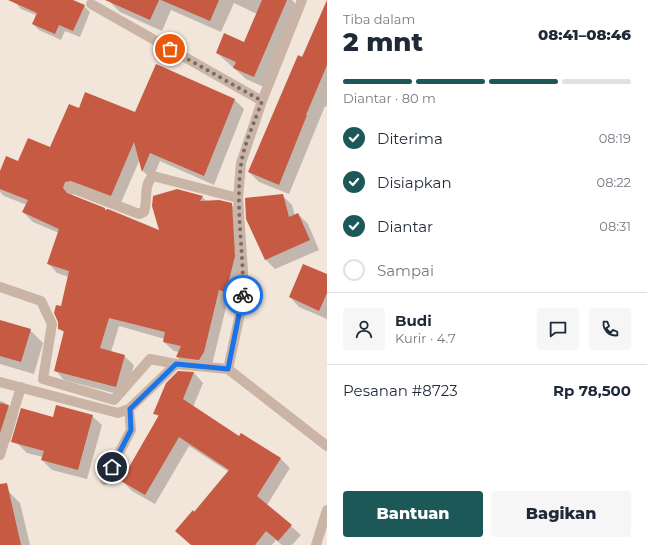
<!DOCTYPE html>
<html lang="id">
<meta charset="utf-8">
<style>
:root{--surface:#fff;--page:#f6f6f7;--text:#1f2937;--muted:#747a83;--line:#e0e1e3;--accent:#1c5858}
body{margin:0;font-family:Montserrat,sans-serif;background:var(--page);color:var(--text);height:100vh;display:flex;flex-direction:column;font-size:15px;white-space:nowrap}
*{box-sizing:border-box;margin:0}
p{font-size:13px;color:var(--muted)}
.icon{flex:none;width:22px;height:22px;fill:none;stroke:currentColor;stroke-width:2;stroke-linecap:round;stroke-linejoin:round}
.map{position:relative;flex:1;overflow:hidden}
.side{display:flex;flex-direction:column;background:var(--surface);width:320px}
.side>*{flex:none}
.pin{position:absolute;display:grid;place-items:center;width:34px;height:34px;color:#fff;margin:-17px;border:2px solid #fff;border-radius:50%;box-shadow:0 1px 4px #0007}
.courier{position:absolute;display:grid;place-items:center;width:40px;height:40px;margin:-20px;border:3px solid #1a73e8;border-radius:50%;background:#fff;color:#222;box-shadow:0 1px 5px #0007}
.head em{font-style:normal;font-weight:800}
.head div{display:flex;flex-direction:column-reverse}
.head{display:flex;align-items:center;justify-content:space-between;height:68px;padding:0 16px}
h1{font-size:26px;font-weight:800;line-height:30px}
.bar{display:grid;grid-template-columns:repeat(4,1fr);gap:6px 4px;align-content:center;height:48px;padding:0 16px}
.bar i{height:5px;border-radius:3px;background:var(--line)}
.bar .current{background:var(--accent)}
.bar p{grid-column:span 4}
.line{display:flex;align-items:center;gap:10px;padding:0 16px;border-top:1px solid var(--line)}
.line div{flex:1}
.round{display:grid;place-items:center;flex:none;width:42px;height:42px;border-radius:4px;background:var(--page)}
ol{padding:0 16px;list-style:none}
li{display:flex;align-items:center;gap:12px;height:44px}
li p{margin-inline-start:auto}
li .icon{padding:4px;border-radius:50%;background:var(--accent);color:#fff;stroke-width:4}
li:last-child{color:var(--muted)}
li i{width:22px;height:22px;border:2px solid var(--line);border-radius:50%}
.action{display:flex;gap:8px;margin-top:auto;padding:8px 16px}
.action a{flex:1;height:46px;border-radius:4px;background:var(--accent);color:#fff;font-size:16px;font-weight:800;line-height:46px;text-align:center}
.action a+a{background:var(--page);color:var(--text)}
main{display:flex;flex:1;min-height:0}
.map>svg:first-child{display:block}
</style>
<main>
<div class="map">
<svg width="327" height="545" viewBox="0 0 327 545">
<rect width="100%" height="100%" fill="#f2e5da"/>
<!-- shadow -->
<path fill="#0003" d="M16,0h54l14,6 6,6 -10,25 -15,-6 -4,9 -22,-10 -6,-6 3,-9 -15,-6 -6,-7z
M108,0h184l8,9 -34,79 -20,-9 -29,-26 28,-10 12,-29 -23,-11 -13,29 -50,-22 -9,21 -42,-19z
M327,21v86l-2,-1 -36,88 -30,-12 -10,-10 54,-114z
M157,65l78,35 9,9 -30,76 -54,-24 -8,19 -9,-9 -3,-12 -20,46 -46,-14 -2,5 88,36 42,-35 6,5 23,2 10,10 4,52 -10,35 -7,-2 -15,62 -4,8 -22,-2 -10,-10 2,-5 -5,-1 -10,-9 1,-3 -46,-13 -8,26 13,4 10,9 -9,31 -61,-16 -9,-10 10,-36 -6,-6 10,-51 -12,-4 -9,-10 11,-30 -26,-11 -10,-10 4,-7 -23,-9 -4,-4v-18l19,-12 31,-13 29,-40 57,4z
M283,196l9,9 3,11 3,-2 10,10 11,26 -44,19 -9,-9 -19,-42z
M327,275v44l-28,-12 -9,-10z
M0,321l30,9 13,13 -9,31 -34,-10z
M179,372l15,1 9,10 -10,24 47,31 40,20 10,10 -23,37 34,30 -9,10h-10l-6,-5 -4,5h-81l4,-32 34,-41 -40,-26 -34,58 -23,-13 -10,-10 37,-64 -5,-4z
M0,401l4,1 14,13 -8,27 -10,-3z
M92,416l10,9 -15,54 -35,-9 -10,-10 1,-3 -16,-4 -10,-10 37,-24z
M8,491l12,12 10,42h-30v-52z"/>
<!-- building -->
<path fill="#c75a43" d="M8,0h65l12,5 -12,26 -14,-6 -4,9 -23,-10 5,-11z
M105,0h54l-9,20z
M161,0h58l-9,21z
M262,0h25l-33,77 -21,-9 3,-6 -20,-9 8,-20 20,9z
M327,0v65l-21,50h1l-28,70 -31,-13 50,-117 4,2z
M156,64l79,35 -31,77 -54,-23 -8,19 -8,-30 -23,54 -40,-15 -6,1 -2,6 4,5 38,15v2l3,-1 51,21 -7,-24 1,-10 24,-7 26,7 -3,5 19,-1 13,3 3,53 -9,36 -7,-2 -15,62 -5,8 -23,-3 5,-11 -18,-4 2,-10 -56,-14 -9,30 25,7 -9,32 -62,-16 10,-40 -6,-2v-7l-4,-9 2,-8 5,1 8,-35 -22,-7 12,-35 -37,-17 6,-12 -28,-11v-18l6,-15 12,5 10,-23 22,9 19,-43 10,4 6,-16 50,20z
M283,194l6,23 9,-4 12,27 -45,20 -19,-41 -1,-21z
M303,264l24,10v19l-8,18 -30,-14z
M0,320l31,9 -10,33 -21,-6z
M178,371l16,1 -11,27 56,37 2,-3 40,25 -24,38 35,29 -14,16 -12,-10 -11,14h-64l-16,-14 18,-21 1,2 35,-42 -50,-33 -34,58 -24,-14 38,-66 -6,-1 13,-31z
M0,403l9,2 -9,28z
M56,405l37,10 -15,55 -37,-10 3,-9 -33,-9 10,-34 32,9z
M7,483l14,62h-21v-61z"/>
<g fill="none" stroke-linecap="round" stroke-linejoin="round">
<!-- minor -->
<path stroke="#cab4a6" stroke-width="10" d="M302,0l-40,101 -21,62 -3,35 5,73v29l-15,69 99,77
M91,4l171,97
M69,187l70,27 5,-2c4,-12 -1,-27 9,-36l85,22
M0,287l41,14 11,23 -9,55 71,21 36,-41 26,5
M0,382l118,31 11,-4 47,-45 52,5
M0,455l21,-68
M105,480l26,-50 -2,-21
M316,545l11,-35"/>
</g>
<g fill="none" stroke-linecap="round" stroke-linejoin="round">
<!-- done -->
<path stroke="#786c66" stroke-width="4" stroke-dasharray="0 7.2" d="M170,49l92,52c-6,18 -19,45 -21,64 -6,43 3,87 2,130"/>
<!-- route -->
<path stroke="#1a73e8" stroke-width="5" d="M112,467l19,-37 -1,-21 46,-45 52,5 15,-74"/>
</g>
</svg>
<div class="pin" style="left:170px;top:49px;background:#ea580c"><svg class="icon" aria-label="bag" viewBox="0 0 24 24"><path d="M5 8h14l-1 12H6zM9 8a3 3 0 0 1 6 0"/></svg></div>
<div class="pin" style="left:112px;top:467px;background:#1f2937"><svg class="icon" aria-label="home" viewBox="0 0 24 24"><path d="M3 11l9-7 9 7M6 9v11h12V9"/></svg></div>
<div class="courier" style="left:243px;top:295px"><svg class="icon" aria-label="bike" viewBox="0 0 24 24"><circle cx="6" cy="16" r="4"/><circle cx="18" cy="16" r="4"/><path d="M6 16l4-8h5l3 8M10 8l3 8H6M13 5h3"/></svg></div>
</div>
<section class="side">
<div class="head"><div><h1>2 mnt</h1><p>Tiba dalam</p></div><em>08:41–08:46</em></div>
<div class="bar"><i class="current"></i><i class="current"></i><i class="current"></i><i></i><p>Diantar · 80 m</p></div>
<ol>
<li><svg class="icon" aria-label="check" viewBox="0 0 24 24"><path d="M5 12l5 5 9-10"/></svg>Diterima<p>08:19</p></li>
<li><svg class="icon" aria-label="check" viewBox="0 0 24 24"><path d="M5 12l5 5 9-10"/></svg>Disiapkan<p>08:22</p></li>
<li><svg class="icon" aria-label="check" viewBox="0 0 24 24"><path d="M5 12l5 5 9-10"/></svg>Diantar<p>08:31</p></li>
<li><i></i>Sampai</li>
</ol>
<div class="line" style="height:72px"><a class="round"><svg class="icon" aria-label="person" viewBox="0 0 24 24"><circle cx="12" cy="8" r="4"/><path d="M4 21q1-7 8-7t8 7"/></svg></a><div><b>Budi</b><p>Kurir · 4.7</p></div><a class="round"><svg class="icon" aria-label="chat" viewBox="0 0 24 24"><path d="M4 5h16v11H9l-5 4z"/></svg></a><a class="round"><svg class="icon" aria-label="phone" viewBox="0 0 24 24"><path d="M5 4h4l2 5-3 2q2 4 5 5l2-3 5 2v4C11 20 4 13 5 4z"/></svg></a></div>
<div class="line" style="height:52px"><div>Pesanan #8723</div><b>Rp 78,500</b></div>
<div class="action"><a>Bantuan</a><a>Bagikan</a></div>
</section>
</main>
